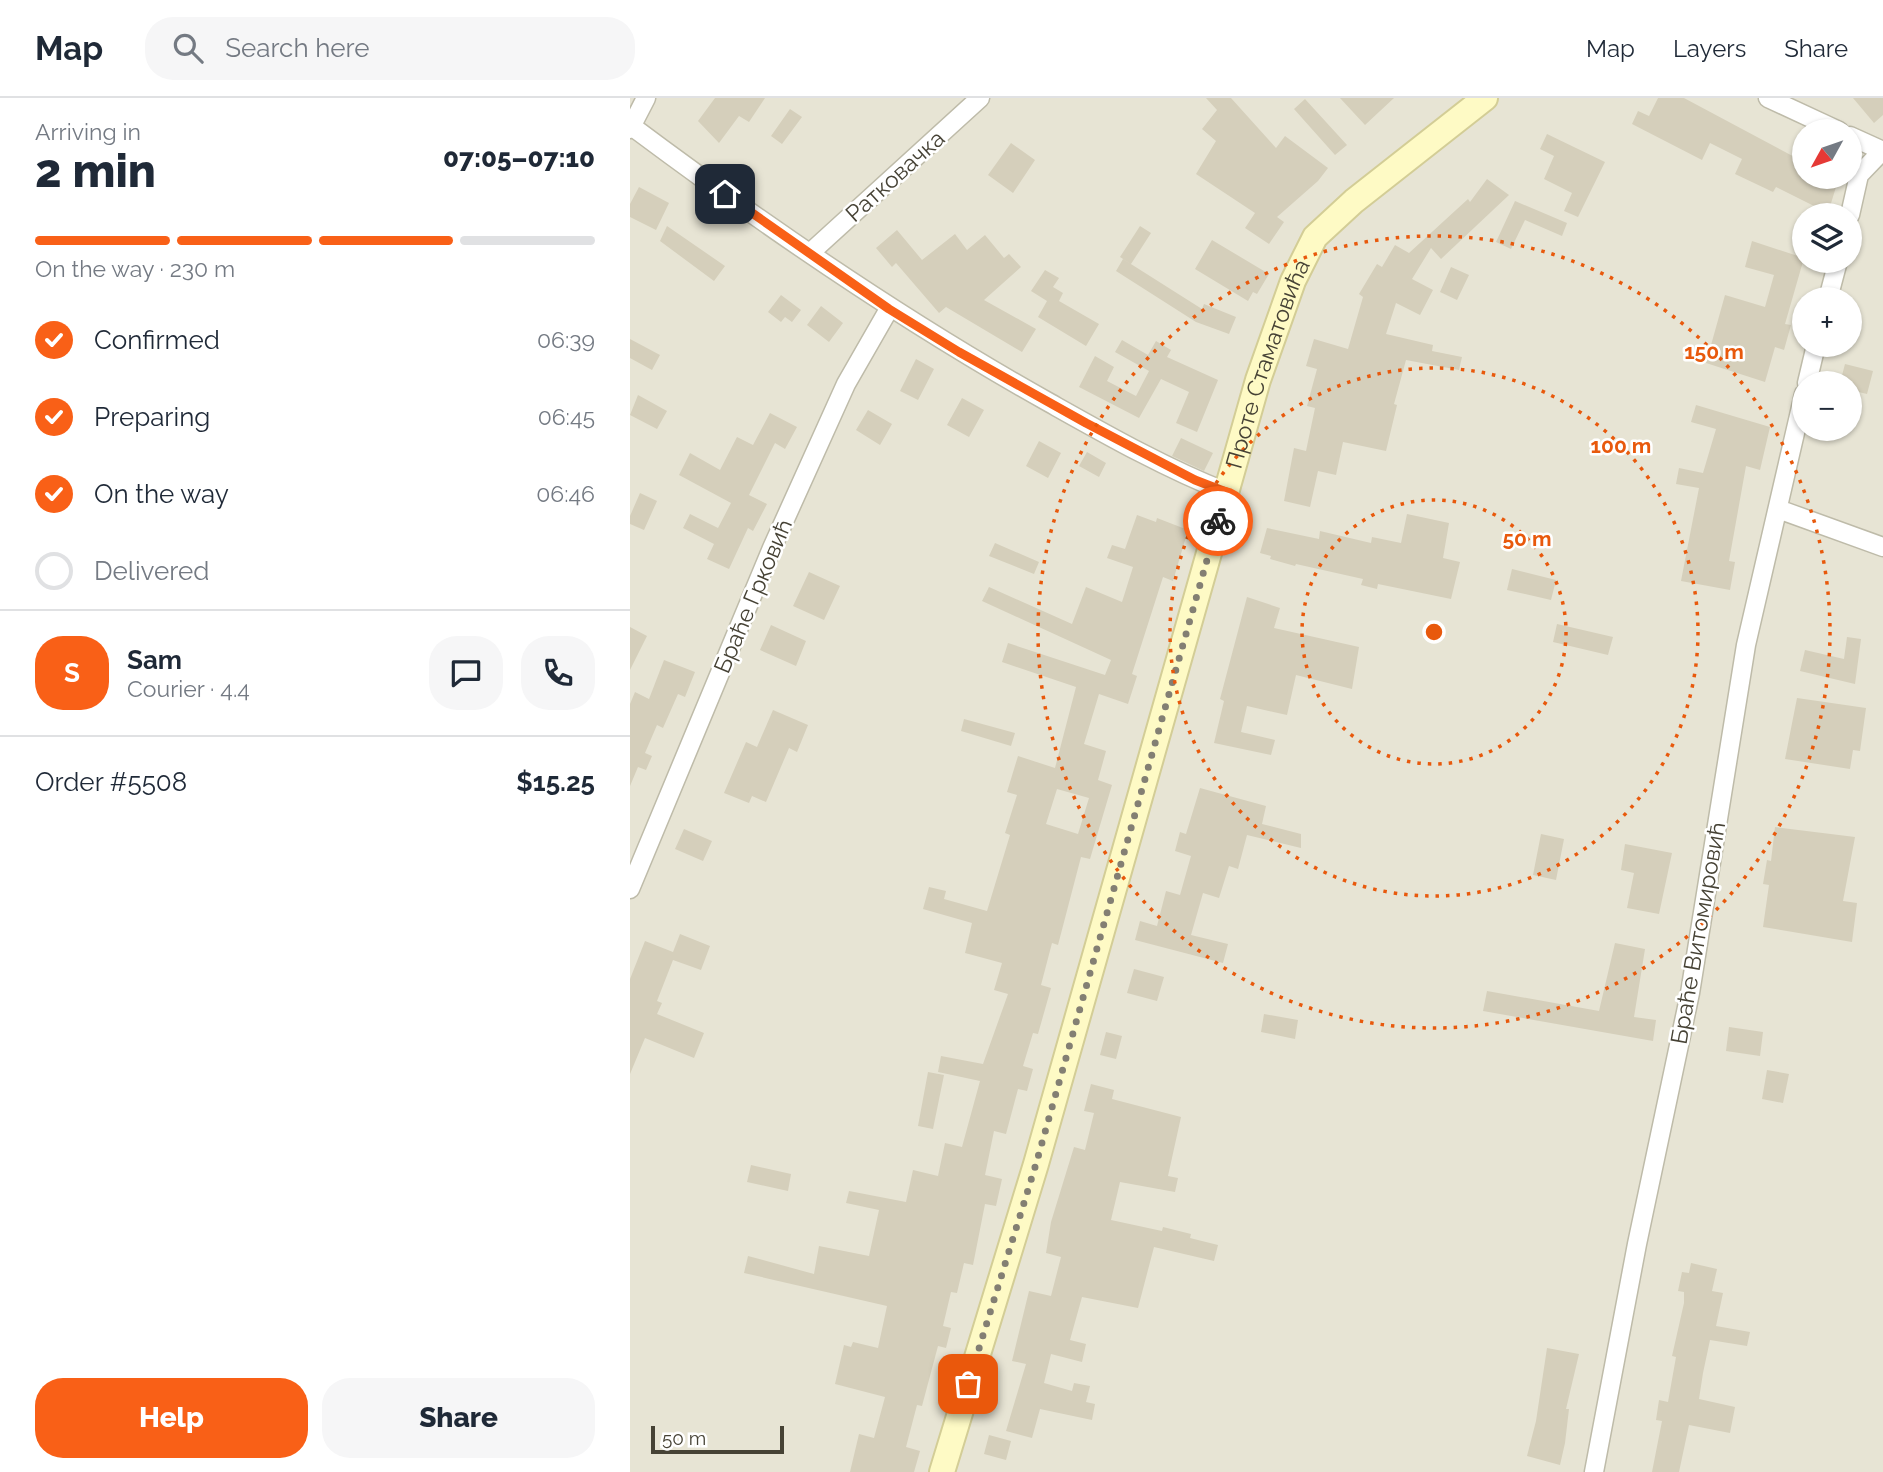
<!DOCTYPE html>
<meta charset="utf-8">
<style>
:root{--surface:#fff;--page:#f6f6f7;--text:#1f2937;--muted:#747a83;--line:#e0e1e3;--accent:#f96017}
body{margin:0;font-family:Raleway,sans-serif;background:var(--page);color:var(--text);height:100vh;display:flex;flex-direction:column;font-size:26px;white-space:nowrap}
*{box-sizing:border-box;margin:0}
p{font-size:23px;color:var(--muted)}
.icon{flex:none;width:38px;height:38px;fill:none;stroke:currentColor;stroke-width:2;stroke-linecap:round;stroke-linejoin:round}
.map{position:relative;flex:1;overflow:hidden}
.sheet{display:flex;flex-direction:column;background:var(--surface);width:630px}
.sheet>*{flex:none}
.needle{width:46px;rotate:230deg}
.controls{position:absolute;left:1162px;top:21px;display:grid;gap:14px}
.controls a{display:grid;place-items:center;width:70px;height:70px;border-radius:50%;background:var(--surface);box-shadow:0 2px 5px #0004;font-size:35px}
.scale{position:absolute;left:21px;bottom:18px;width:133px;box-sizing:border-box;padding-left:7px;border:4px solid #464235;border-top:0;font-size:19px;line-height:24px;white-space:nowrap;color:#464235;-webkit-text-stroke:5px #fff;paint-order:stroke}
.pin{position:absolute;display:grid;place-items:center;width:60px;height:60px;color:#fff;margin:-30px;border-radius:14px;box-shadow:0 4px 10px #0006}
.courier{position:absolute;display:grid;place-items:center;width:70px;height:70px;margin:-35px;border:5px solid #f96017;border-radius:50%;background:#fff;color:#222;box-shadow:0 2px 9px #0007}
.overview em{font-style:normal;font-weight:800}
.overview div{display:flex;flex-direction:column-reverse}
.overview{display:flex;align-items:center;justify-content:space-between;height:119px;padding:0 35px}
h1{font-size:46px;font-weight:800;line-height:52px}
.bar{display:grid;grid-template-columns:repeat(4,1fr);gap:10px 7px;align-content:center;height:84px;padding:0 35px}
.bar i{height:9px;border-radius:5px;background:var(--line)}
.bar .selected{background:var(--accent)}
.bar p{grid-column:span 4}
.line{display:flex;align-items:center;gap:18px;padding:0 35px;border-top:2px solid var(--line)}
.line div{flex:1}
.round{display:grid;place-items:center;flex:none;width:74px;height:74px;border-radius:28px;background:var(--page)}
ol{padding:0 35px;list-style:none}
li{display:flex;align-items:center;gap:21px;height:77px}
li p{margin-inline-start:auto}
li .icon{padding:7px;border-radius:50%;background:var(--accent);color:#fff;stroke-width:4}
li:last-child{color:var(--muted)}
li i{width:38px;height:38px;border:4px solid var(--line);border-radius:50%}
.cta{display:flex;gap:14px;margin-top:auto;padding:14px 35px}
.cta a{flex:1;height:80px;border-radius:28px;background:var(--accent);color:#fff;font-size:28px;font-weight:800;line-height:80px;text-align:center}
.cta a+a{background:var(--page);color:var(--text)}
header{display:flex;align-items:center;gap:42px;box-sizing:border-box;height:98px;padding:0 35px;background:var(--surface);border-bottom:2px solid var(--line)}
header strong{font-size:33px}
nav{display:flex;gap:38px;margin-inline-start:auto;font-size:24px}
.search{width:490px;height:63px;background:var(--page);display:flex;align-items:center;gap:18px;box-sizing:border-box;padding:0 24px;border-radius:28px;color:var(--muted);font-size:26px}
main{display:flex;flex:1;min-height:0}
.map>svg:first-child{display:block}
</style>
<header>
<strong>Map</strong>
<div class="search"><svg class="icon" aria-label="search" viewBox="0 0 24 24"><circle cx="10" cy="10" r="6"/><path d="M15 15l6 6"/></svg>Search here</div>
<nav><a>Map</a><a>Layers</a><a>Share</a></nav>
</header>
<main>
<section class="sheet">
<div class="overview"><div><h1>2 min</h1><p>Arriving in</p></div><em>07:05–07:10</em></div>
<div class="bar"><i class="selected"></i><i class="selected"></i><i class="selected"></i><i></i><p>On the way · 230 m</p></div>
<ol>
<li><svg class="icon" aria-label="check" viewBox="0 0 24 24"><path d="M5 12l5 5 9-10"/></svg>Confirmed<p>06:39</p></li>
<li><svg class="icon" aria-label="check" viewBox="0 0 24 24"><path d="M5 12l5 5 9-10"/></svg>Preparing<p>06:45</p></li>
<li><svg class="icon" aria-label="check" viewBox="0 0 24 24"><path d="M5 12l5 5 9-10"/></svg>On the way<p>06:46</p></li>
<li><i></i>Delivered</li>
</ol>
<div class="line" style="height:126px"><b class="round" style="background:var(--accent);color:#fff">S</b><div><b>Sam</b><p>Courier · 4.4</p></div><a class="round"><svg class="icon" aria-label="chat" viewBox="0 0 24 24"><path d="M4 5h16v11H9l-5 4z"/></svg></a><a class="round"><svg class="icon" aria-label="phone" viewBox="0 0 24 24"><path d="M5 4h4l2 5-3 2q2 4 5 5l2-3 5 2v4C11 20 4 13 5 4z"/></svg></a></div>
<div class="line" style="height:91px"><div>Order #5508</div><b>$15.25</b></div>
<div class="cta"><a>Help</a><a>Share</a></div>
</section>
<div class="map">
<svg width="1253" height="1374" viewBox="0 0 1253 1374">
<rect width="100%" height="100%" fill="#f3f1e6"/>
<!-- residential -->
<path fill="#e7e4d4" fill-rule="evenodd" d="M0,0h1253v1374h-1253zM1174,33h46v46h-46zM1174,117h46v46h-46zM1174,201h46v46h-46zM1174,285h46v46h-46z"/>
<!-- building -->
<path fill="#d5cfbb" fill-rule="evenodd" d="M85,0h50l-16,24 -10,-6 -20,27 -21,-22z
M576,0h25l45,50 9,-12 43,32 -10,13 -41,36 7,5 -15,22 -24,-16 10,-15 -59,-39 20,-33 -14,-12 15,-19z
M710,0h54l-29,27z
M1028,0h26l120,64v15h10l-1,3 23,7 -8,26 -52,-26 -3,5 -38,-18 7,-15 -32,-16 -8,17 -70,-36 6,-13 11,5z
M1223,0h30v17l-9,8z
M675,1l42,46 -12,10 -41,-46z
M160,11l12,8 -20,27 -11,-8z
M917,36l58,28 -27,55 -14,-6 8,-18 -28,-14 10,-23 -14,-7z
M381,45l24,17 -22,33 -25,-18z
M857,81l22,16 -68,64 -10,-11 -19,31 21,11 -13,25 -24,-12 -10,31 47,11 -1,6 30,6 -3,13 -53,-10 -12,44 3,1 -11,46 -43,-9 -7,33 -18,-4 -8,36 -26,-6 10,-53 12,3 9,-43 -8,-2 10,-37 -11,-3 8,-27 34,10 15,-52 -4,-3 18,-30 5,3 13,-22 14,8 59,-54 2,3z
M9,89l30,16 -13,27 -26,-13v-13z
M885,103l52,22 -5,13 -37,-16 -14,29 -15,-7z
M37,128l58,40 -11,15 -54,-40z
M510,128l11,7 -20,31 -11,-7z
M267,132l25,30 33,-26 12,16 18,-15 19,23 5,-4 12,13 -37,33 52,29 -14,23 -76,-45 -7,6 -43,-50 -4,4 -16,-19z
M582,142l57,34 -12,20 -4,-2 -5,9 -53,-32z
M1122,143l52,17 -19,66 6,1 -7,25 -9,-3 -10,35 -59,-19 19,-68 40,12 9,-32 -29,-8z
M493,161l79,50 2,-5 32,13 -7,17 -33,-12 -80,-51z
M821,169l18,8 -12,25 -17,-8z
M415,172l14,8 -6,9 10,6 -4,8 40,23 -13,22 -48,-29 9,-16 -16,-10z
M151,197l20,15 -9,12 -7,-5 -4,5 -13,-10z
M191,208l22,17 -14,19 -22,-17z
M0,241l30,16 -8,15 -22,-12z
M492,242l26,15 8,-14 15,9 -4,7 51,23 -21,52 -21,-9 13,-31 -28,-13 -22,39 -60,-31 16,-31 19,11 -7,14 29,15 13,-25 -34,-19z
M286,261l18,10 -16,31 -18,-9z
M1215,266l28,7 -6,23 -17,-4v-7h-10z
M8,297l29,16 -10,18 -27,-14z
M332,300l22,12 -15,27 -22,-12z
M1066,307l74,22 -10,43 -14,-4 -17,95 6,1 -5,28 -49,-9 18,-93 -23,-4 3,-16 24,5 13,-44 -25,-7z
M238,312l24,14 -12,21 -24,-15z
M140,315l27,14 -12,22 -10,-6 -26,52 18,9 -14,27 -5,-3 -19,41 -22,-10 7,-15 -31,-16 7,-14 28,14 13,-25 -52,-28 11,-22 30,17 17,-33 16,8z
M551,340l32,15 -9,18 -32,-15z
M409,343l22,12 -13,25 -22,-12z
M457,354l19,11 -7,14 -20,-11z
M10,395l17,8 -13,29 -14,-6v-8z
M777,416l42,9 -6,35 17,4 -9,37 -73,-15 -1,5 -16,-4 2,-6 -67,-15 -1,2 -25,-7 1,-3 -11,-3 7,-25 52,11 1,-8 51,12 1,-6 29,6z
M507,417l19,7 1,-4 31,12 -15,51 -10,-4 -31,97 5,2 -9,28 -29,-10 -15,50 22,7 -8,29 14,5 -22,74 -9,-2 -23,88 -6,-2 -11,42 10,3 -13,46 -5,-1 -10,33 10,3 -6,22 -9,-2 -12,45 -12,-3 -9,44 17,4 -6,27 -11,-2 -12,61 -9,-2 -7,30 -6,-1 -8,34 8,2 -5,20 -8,-2 -16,60 -5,-1 -11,42 14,4 -6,21h-64l9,-38 15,4 11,-41 -50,-13 9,-39 7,2 2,-5 25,6 9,-42 -143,-33 4,-17 66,18 5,-28 50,10 10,-46 -33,-7 3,-12 57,11 7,-32 25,6 7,-33 17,4 18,-66 -42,-9 3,-16 42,8 25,-70 -14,-4 8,-27 -37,-10 7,-30 -49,-14 6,-22 17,4 -2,8 43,12 23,-76 -5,-2 12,-38 -10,-3 11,-36 37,12 21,-81 -74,-25 6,-19 97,32 6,-15 -129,-59 7,-14 83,37 14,-37 36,15 11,-35 -26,-9 5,-13 13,4zM427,691l32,9 -11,36 -32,-10z
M365,445l44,19 -5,12 -45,-18z
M882,471l44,11 -5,20 -44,-10z
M179,474l31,14 -16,34 -31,-14z
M617,499l33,11 -6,20 85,19 -7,42 -56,-14 -9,40 -40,-9 -6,26 34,8 -4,15 -57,-12 10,-42 -4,-2z
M927,526l56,13 -5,18 -55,-13z
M141,527l35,16 -10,25 -36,-16z
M0,529l17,9 -17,34z
M1217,539l14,2 -6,45 -55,-13 5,-21 39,9z
M34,562l31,12 -10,25 -7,-3 -15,34 -6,-3 -12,28 7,3 -6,14 -8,-3 -8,19v-82l5,-12 14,7z
M1167,600l69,10 -6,43 -7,-1 -3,19 -65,-10z
M143,612l35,15 -11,27 -8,-4 -23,54 -14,-6 -3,7 -25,-10 22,-51 11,5z
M334,621l51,14 -4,13 -50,-15z
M570,690l66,18 -4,18 39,10v14l-54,-13 -9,34 -9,-3 -10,32 -16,-5 -12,42 37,9 -5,19 -88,-23 5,-19 17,5 9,-35 14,4 11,-39 -16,-5 5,-19 6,2z
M1145,729l80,10 -12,64 14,2 -5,39 -89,-15 6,-42 -6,-1 4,-24 4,1z
M54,731l28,12 -9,20 -28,-12z
M911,736l23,5 -8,41 -23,-5z
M995,746l47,9 -13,61 -32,-6 7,-35 -13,-3z
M50,836l30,12 -9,24 -28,-10 -16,41 5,2 -5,11 47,19 -10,25 -49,-20 -15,36v-95l15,-38 28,11z
M985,845l30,6 -11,68 22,3 -3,21 -170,-30 4,-20 112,20z
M504,871l30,8 -7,24 -30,-8z
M634,916l34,6 -3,19 -34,-7z
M1099,929l34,5 -3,24 -34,-5z
M476,934l16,4 -6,23 -16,-4z
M1137,972l22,4 -6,29 -21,-4z
M298,974l16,3 -11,54 -15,-3z
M461,986l23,6 -2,9 69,18 -13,59 10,2 -3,14 -55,-10 -9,38 51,11 1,-4 28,7 -1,4 28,7 -4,16 -60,-14 -16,61 -56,-11 -12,43 16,4 -4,18 -31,-8 -7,29 28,8 2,-8 16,3 -4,16 9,2 -3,16 -52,-11 -8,29 -26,-7 20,-67 -14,-3 17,-70 22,5 10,-39 -15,-4 5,-31 23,-75 11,3 9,-37 -10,-2z
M121,1067l40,9 -3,17 -41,-9z
M1061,1165l26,6 -5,22 11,2 -7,33 34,6 -3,14 -37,-6 -7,33 -4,26 36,8 -5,26 -41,-8 -10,47h-27l10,-51 -6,-1 3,-20 9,2 8,-45 -4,-1 12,-53v-11l-6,-1 4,-19 7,1z
M917,1250l32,6 -13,55h3l-4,34 -5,22 -33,-9 9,-35z
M359,1337l22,6 -5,19 -22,-6z"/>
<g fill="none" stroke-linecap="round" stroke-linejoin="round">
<!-- street casing -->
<g stroke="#bebba9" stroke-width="21">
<path id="street" d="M1138,0l71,33
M0,27c135,101 273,196 420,278 57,32 115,65 176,89
M0,31l16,-31
M1220,38l33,15
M1220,117l9,-40 24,-25
M180,155l170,-155
M1198,201l10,-38
M1177,285l9,-38
M1148,411l105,38
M0,791l142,-341 74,-164 43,-75
M964,1374l43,-228 53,-251 56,-348 58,-251"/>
</g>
<!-- secondary casing -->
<g stroke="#d3cd96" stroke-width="28">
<g id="secondary">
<path id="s1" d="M312,1374l94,-308 222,-784 35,-99 22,-44 39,-36 131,-103"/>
</g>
</g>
<!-- street -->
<use href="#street" stroke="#fff" stroke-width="18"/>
<!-- secondary -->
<use href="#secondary" stroke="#fefac5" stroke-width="24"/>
</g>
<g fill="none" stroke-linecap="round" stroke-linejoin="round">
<!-- done -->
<path stroke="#837f73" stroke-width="7" stroke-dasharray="0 12.6" d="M338,1286l68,-220 182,-643"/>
<!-- route -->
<path stroke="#f96017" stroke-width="9" d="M95,96l164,115 70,43 127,71 109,57 31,12 -8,29"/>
</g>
<!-- distance rings -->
<g fill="none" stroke="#e8590c" stroke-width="3.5" stroke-dasharray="3.5 7">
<circle cx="804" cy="534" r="132"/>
<circle cx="804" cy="534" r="264"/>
<circle cx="804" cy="534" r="396"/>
</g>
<g text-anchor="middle" stroke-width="5" stroke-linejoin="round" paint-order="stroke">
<!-- street labels -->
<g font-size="23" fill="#464235" stroke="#fff">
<text transform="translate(265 78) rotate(-42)" y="8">Ратковачка</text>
<text dy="8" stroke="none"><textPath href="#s1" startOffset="1155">Проте Стаматовића</textPath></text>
<text transform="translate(123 498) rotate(-67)" y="8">Браће Грковић</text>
<text transform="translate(1068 835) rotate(-80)" y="8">Браће Витомировић</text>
</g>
</g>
<circle cx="804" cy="534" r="10" fill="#e8590c" stroke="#fff" stroke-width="3.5"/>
<g font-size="21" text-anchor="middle" font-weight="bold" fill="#e8590c" stroke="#fff" stroke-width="5" stroke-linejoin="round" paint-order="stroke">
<text x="1084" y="261">150 m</text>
<text x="991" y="355">100 m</text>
<text x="897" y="448">50 m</text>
</g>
</svg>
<div class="controls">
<a><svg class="needle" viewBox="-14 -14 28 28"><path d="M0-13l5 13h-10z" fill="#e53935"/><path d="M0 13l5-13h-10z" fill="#747a83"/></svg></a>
<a><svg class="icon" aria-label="layers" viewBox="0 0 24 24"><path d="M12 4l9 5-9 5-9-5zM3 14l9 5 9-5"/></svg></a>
<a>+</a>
<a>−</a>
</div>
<div class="scale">50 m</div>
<div class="pin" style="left:338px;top:1286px;background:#ea580c"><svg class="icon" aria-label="bag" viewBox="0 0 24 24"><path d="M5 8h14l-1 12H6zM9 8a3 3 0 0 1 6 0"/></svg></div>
<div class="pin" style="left:95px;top:96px;background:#1f2937"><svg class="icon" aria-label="home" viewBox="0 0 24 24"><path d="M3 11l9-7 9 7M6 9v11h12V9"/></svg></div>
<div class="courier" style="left:588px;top:423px"><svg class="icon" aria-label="bike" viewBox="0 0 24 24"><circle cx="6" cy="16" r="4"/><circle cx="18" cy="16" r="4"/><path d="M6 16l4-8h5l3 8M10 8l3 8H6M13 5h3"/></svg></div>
</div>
</main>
